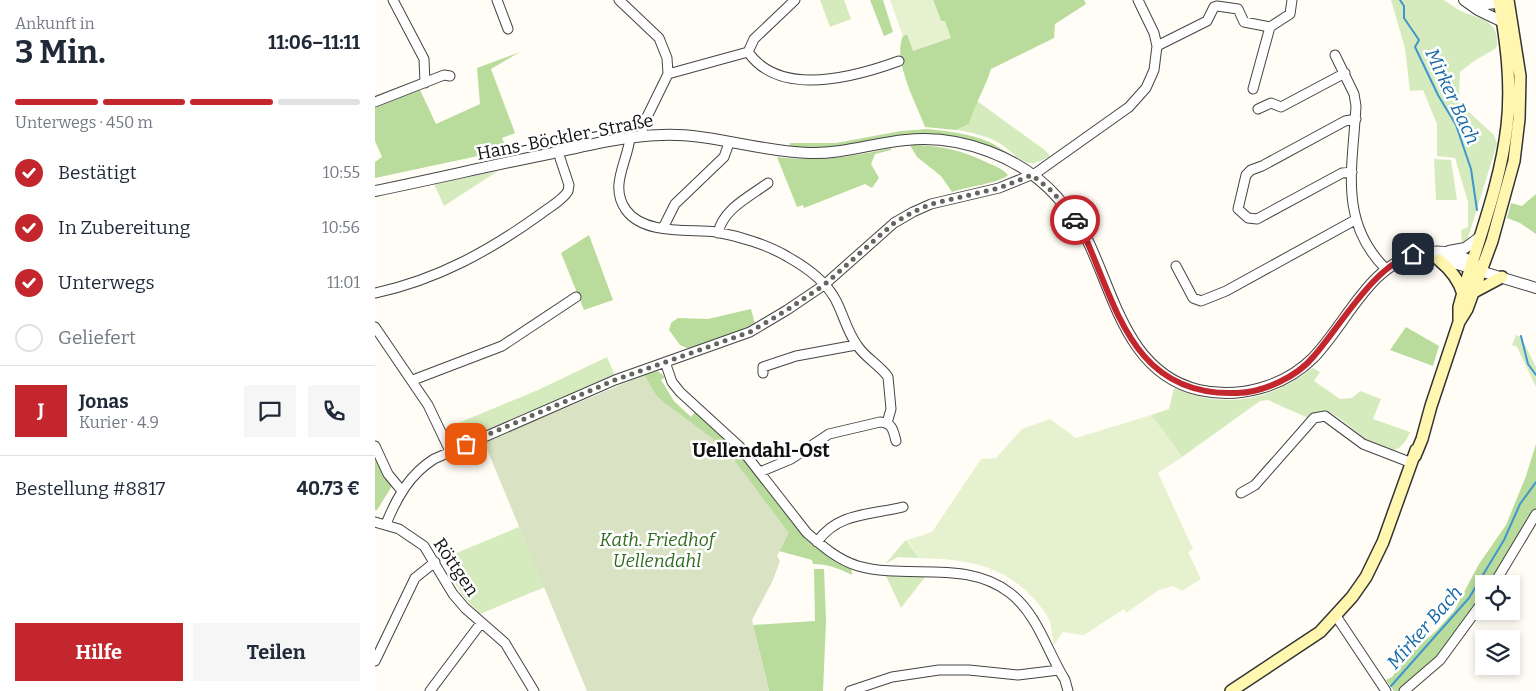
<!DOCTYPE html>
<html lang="de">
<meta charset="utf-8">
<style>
:root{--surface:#fff;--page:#f6f6f7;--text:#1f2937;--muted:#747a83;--line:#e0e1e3;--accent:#c4262e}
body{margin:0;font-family:Bitter,serif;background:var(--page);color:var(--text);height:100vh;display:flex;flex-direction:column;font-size:19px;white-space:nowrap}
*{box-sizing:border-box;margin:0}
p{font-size:16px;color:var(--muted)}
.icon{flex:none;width:28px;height:28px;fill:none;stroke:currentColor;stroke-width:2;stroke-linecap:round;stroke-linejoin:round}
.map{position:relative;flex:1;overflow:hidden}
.side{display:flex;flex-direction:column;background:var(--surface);width:375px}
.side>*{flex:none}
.buttons{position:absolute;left:1100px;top:575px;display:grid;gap:10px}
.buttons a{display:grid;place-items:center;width:45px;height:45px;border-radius:0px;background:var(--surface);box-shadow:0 2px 8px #0003;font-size:25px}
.pin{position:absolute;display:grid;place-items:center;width:42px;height:42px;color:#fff;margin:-21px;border-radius:10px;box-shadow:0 2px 8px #0006}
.courier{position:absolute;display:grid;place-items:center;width:50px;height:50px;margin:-25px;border:4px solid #c4262e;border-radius:50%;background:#fff;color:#222;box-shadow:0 1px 6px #0007}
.summary em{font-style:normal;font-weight:700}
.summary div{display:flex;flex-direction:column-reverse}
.summary{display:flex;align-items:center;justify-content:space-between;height:85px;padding:0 15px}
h1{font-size:32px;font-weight:700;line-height:38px}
.bar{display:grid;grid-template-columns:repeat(4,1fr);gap:8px 5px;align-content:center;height:60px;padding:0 15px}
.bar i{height:6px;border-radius:4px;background:var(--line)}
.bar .selected{background:var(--accent)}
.bar p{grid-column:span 4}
.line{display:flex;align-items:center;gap:12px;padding:0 15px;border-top:1px solid var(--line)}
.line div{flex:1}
.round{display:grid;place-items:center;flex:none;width:52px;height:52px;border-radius:0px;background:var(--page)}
ol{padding:0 15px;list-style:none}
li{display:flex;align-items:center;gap:15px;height:55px}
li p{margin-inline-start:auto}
li .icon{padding:5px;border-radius:50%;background:var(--accent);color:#fff;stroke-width:4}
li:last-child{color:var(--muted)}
li i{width:28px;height:28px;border:2px solid var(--line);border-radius:50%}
.cta{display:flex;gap:10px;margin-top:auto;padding:10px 15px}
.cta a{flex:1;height:58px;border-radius:0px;background:var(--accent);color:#fff;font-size:20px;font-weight:700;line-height:58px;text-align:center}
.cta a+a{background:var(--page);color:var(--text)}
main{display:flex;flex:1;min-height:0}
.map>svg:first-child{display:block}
</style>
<main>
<section class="side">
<div class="summary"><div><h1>3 Min.</h1><p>Ankunft in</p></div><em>11:06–11:11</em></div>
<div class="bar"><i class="selected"></i><i class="selected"></i><i class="selected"></i><i></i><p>Unterwegs · 450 m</p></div>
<ol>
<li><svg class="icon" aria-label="check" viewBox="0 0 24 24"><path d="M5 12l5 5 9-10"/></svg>Bestätigt<p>10:55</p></li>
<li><svg class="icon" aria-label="check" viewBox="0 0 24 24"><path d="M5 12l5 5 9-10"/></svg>In Zubereitung<p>10:56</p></li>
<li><svg class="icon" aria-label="check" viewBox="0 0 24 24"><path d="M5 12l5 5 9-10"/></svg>Unterwegs<p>11:01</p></li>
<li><i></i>Geliefert</li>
</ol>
<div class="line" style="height:90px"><b class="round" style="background:var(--accent);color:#fff">J</b><div><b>Jonas</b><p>Kurier · 4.9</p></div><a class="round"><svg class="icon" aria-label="chat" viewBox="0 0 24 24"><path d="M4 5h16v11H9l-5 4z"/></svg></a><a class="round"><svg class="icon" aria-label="phone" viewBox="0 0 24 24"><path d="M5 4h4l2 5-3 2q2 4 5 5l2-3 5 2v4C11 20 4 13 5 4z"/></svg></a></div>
<div class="line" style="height:65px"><div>Bestellung #8817</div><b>40.73 €</b></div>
<div class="cta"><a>Hilfe</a><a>Teilen</a></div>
</section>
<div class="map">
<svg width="1161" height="691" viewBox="0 0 1161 691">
<rect width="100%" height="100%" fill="#fffdf5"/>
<!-- green -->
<path fill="#d5ebbd" d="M445,0h24l7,19 -21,8z
M1016,0c14,0 39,0 52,0 5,2 11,7 16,10 20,10 40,8 38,36l-2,3 -21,12 -14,11 -1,31 35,32 3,9 -29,94 -6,5 -1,-13 7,-3v-25l-13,-44 -18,-2v-32l-14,-34 -13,1 -5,-43z
M602,101l69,50 5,7 -3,-1c-26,16 -30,-4 -51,-15 -13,-7 -27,-10 -41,-12l13,-6z
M1059,159l17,1 6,40h-21z
M123,171l-54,35 -10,-22z
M1141,335l5,2 15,30v20l-19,-40 -5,-2z
M232,357l7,16 -2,4 -152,65c-9,0 -12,-4 -16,-13l94,-39z
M938,368l7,4 -6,9 26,18 12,-1 8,-7 21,8 -8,20 37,13c-18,47 -58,-11 -80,-19 -8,-2 -16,0 -22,5l-40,-18 -8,1 -78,56 -31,-42 18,-6 5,-21c52,22 95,13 139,-20z
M144,527l26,60 -65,27 -16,-17 -16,-25 12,-7 -6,-11z
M531,540l13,18 -21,-1 -13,7z
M511,576l39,1 -24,31z"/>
<!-- forest -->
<path fill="#b9dc9c" d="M495,0h13l10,32 -9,4z
M558,0h151l2,4 -31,20 -1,14 -63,31c-6,19 -16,35 -22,55l-13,6 -31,-3c-9,-24 -33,-67 -22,-91l4,-2 7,17 27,-30z
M145,52l-29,17 24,64 -13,5 7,17 -17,-2 -117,25v-16l7,-5 -7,-16v-33l45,-18 16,34 44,-20 -3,-36z
M552,129c28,3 58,6 80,24l-58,-17 -15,-2 -29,1 -71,13h-45l1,-5h46l65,-12z
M535,145c29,0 52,5 78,18 7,3 15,6 20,12 -7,8 -43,12 -56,17l-11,-16 -24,-19z
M516,148v2l-16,4 -4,10 8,14 -7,10 -7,-4 -61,24 -1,-3 -6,2 -20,-50c40,5 75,0 114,-9z
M1161,194v40l-16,-11 -13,-5 4,-15 11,3z
M214,235l24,65 -29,10 -23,-57z
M376,309l4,15 -39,17 -27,8 -9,-4 -11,-15 2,-7 7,-5 30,1z
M1031,327l33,19 -6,20 -43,-16z
M283,371l7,6 -4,3 13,21 17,16 4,-5c18,15 36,30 51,48 35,43 51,84 105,107l1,8c-14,-7 -24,-11 -39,-11l-1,-4 -33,-9 9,-18 -112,-120 -19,-16 -13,-22z
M1161,444v65l-10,10 -6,16 -29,49h-7c0,33 -60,86 -85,107h-5l-8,-11 6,-3 17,-23 27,-23 18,-20 25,-47 27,-39 20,-49z
M0,449l17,37 -15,24h-2z
M439,569h10l2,52 -3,70h-54l-16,-66 62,-4z"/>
<!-- cemetery -->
<path fill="#d9e3c4" d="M269,375l13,22 59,44 19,20 54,72 -12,23 3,5 -7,19 -21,40 17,71h-182l-103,-249z"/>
<!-- pitch -->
<path fill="#e6f2cf" d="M515,0h43l8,21h4l6,17 -38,13 -6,-17 -4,2z
M776,415l31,42 -24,16 35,76 -5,3 13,27 -19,12 -9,-5 -14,4 -33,23 -2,-4 -40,26 -21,-3 -9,13c-2,-7 -2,-15 -4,-23 -3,-8 -10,-16 -15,-22 -31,-36 -72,-41 -116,-42l-12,-18 25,-8 49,-73 15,-1 26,-29 28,-10 26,19z"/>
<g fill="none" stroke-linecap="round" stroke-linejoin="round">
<!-- stream -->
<path stroke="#3f96cf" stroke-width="2" d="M1025,0l4,6v12l15,22 -4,7 23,48 18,30 15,44 6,41
M1146,336l7,28 8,11
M1016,686l78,-88 35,-58 16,-36 16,-22"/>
<!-- minor casing -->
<g stroke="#444" stroke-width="11">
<path id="minor" d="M18,0l31,59 1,24
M122,0l11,29
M244,0l40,38 8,20 1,16 -26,53 1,9
M782,46l50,-25 7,-14 3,-1 21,3 6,13 26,5 20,-13 2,-14
M373,52c32,46 107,25 151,9
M960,55l19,39 2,12c-3,60 -18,115 29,162
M293,74l80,-22 6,-13 41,-39
M878,89l17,-62
M0,102l69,-27 6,1
M883,109l13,-6 10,4 64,-34
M255,138c-3,25 -21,48 -4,72 18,25 63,19 90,22 23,4 52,13 72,25 16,9 36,23 46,40 9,15 12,33 23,48 8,13 23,20 31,32l3,32 -4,14
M977,172l-10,1 -85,46 -9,-1 -10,-9 8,-34 5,-5 11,-4 83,-45 11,-2
M288,228l12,-24 49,-47 5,-14
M343,233c5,-24 31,-36 50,-50
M801,266l17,32 8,3 25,-10 129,-71
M0,293c62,-13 116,-43 167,-80 9,-7 21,-13 26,-22l1,-6 -9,-27
M0,327l53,78 22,46
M290,362l7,20 8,10 59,54 68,87c15,13 31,27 51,33 50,14 108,-7 152,27 28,22 37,58 55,87l3,11
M388,373v-6l33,-11 60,-11
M38,380l89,-34 74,-49
M0,446l13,28 14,17
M385,472l31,-13 38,-25 51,-12c12,1 13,7 16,19
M866,493l14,-8 59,-67 11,-2 38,28 49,19
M0,522l24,7 25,17 29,48 12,14 40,35 29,48
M11,524c11,-27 24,-50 48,-65l181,-79 135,-48 37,-22 37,-25 70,-62 19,-11 18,-8 68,-16 37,-15 93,-66 17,-19 8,-18 3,-24 -3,-13 -16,-33
M442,542c21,-30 54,-27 86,-35
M1119,584l42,-70
M961,616l50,75
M0,661l40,-83 20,-16
M55,691l51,-68
M475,691l42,-14 47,-7h30l49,5 41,-5
M1029,691l36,-31 44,-60"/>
</g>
<!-- tertiary casing -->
<g stroke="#444" stroke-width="12">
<path id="tertiary" d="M1089,0l14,10 25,12
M1094,1l18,3 19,-2
M0,191c59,-12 118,-26 178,-38 35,-8 72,-17 109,-18 49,-2 98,17 148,18 32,1 64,-10 96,-13 54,-6 116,17 152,58 9,12 20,24 27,37 29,57 41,138 114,155 40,9 85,-3 114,-32 35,-36 56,-95 109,-105 20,-4 39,0 55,13
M1074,251l16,-3 15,-11
M1046,253l115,35"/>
</g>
<!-- secondary casing -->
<g stroke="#333" stroke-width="14">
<path id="secondary" d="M1064,260c11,9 20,20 24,34
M1097,293l30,-16
M1084,320v-13c16,-60 41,-119 48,-181 5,-43 -1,-85 -8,-126
M1040,456l7,-17 9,-33 28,-84 8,-13 25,-68 22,-80 5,-42 1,-43 -12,-76
M856,691l89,-59 32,-35 14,-20 17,-35 33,-92"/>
</g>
<!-- minor -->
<use href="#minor" stroke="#fff" stroke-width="9"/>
<!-- tertiary -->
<use href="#tertiary" stroke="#fff" stroke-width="10"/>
<!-- secondary -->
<use href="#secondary" stroke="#fff6b0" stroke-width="11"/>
</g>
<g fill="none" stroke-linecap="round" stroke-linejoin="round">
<!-- done -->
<path stroke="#646461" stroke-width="5" stroke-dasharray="0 9" d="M91,444l149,-64 135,-48 37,-22 37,-25 70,-62 19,-11 18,-8 68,-16 33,-13 21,17 22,28"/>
<!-- route -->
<path stroke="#c4262e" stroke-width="6" d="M700,220l8,12c34,76 50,165 154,161 27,-1 60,-16 77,-37 27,-31 60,-90 99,-102"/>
</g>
<g text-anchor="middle" stroke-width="5" stroke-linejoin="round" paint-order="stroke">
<!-- street labels -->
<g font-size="18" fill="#111" stroke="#fff">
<text transform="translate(190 137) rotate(-11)" y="6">Hans-Böckler-Straße</text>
<text transform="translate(81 567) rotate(56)" y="6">Röttgen</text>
</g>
<!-- park labels -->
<g font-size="18" font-style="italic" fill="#2f6b1f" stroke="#fff">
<text x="282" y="546">Kath. Friedhof<tspan x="282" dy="21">Uellendahl</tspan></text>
</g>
<!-- water labels -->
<g font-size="19" font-style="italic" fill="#1768a6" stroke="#fff">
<text transform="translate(1078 96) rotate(65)" y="7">Mirker Bach</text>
<text transform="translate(1049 627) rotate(-49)" y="7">Mirker Bach</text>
</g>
<!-- neighbourhood labels -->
<g font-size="19" font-weight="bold" fill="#111" stroke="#fff">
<text x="386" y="457">Uellendahl-Ost</text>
</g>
</g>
</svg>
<div class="buttons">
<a><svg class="icon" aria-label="locate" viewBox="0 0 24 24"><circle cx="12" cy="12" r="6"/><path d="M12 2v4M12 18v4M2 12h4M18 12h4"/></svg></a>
<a><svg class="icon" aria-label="layers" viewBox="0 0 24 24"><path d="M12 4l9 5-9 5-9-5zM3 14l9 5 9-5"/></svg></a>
</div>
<div class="pin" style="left:91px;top:444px;background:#ea580c"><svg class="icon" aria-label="bag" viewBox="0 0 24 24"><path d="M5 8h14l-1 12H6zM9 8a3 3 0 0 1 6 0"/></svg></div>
<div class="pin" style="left:1038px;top:254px;background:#1f2937"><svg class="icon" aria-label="home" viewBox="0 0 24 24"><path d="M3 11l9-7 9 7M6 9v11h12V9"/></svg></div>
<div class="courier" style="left:700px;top:220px"><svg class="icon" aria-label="car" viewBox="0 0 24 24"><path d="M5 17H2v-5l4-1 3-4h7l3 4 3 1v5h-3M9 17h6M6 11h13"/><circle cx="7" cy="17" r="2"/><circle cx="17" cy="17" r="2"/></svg></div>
</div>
</main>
